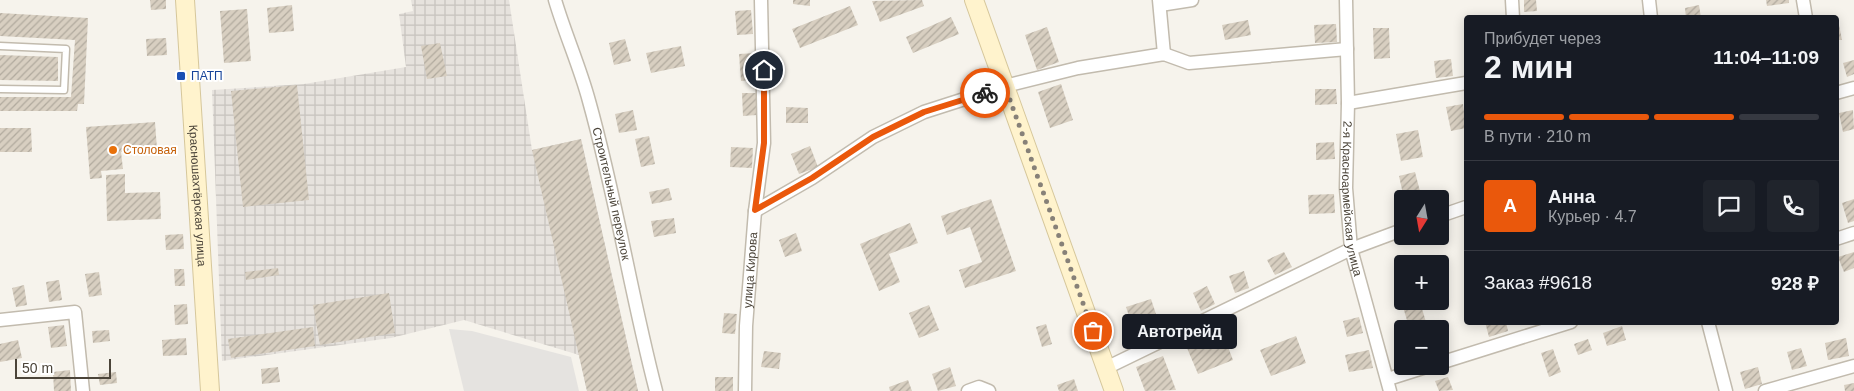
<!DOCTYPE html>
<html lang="ru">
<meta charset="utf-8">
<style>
:root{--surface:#171b24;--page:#20242c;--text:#f1f3f6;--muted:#9ea1a6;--line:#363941;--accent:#ea580c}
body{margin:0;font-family:Arial,sans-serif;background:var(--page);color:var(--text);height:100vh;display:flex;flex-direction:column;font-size:19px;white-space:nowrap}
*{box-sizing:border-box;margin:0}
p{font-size:16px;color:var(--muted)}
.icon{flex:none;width:28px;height:28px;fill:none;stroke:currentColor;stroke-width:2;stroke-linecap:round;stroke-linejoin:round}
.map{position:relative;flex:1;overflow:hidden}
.sheet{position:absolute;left:1464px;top:15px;width:375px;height:310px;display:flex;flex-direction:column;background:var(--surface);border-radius:5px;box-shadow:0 2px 12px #0003}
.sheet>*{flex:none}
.needle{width:32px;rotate:191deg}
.buttons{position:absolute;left:1394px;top:190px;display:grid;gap:10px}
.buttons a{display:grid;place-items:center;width:55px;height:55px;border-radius:5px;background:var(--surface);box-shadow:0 2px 12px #0003;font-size:25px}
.scale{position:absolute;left:15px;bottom:12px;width:96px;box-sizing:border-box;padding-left:5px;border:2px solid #4b4439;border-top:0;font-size:14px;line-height:18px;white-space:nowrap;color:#4b4439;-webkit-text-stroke:4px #fff;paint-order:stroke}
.pin{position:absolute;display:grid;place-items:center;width:42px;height:42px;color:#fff;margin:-21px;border:2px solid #fff;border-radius:50%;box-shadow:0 1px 5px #0007}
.courier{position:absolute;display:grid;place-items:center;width:50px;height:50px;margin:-25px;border:4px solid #ea580c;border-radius:50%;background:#fff;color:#222;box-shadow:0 1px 6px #0007}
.bubble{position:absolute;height:35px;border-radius:5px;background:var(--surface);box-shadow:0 2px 12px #0003;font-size:16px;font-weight:700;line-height:35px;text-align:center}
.head em{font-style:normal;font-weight:700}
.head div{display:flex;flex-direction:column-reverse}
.head{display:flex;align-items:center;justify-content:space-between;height:85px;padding:0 20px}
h1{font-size:32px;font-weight:700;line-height:38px}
.bar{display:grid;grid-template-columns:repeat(4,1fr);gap:8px 5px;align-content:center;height:60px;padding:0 20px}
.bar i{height:6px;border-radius:4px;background:var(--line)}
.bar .active{background:var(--accent)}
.bar p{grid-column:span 4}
.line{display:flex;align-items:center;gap:12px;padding:0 20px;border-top:1px solid var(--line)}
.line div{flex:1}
.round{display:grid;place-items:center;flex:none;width:52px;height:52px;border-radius:5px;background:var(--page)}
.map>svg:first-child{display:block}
</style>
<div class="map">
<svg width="1854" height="391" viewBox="0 0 1854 391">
<defs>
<pattern id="industrial-grid" width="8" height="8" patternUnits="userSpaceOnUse" patternTransform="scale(1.25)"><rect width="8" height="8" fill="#e6e2dd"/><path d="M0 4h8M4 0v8" fill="none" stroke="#c7c3be"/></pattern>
<pattern id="building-hatch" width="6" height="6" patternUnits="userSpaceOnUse" patternTransform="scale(1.25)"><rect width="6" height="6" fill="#d8cfc1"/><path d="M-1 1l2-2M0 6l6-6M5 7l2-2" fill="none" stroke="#b1aa9e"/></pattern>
</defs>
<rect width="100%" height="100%" fill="#f6f3ec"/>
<!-- industrial -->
<path fill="url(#industrial-grid)" d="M411,0h98l23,150 49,-11 57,252h-51l-8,-36 -115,-35 -73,18 -169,23 -10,-271 92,-6 102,-17 -7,-53 14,-3z"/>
<!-- parking -->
<path fill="#e5e3e0" d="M449,329l23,2 99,26 8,34h-115z"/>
<!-- building -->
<path fill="url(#building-hatch)" d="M150,0h16v9l-15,1z
M793,0h17v6l-17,-2z
M922,0l2,6 -44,16 -8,-21z
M1524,0h12l1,11 -13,1z
M1766,0h23v3l-22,3z
M292,5l2,26 -25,2 -2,-25z
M1699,5l2,13h-15l-1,-10z
M850,6l8,19 -58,23 -8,-19z
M247,9l4,52 -27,2 -4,-52z
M751,10l2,24 -16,1 -2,-24z
M0,13l88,5 -4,86h-6l-1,7h-77v-14h71l4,-57 -75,-4z
M951,17l8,17 -46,19 -7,-16z
M1248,20l3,15 -26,5 -3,-15z
M1336,24l1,18 -22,1 -1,-18z
M1839,25l3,15h-6v-14z
M1047,27l12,35 -22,8 -12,-35z
M1373,28h16l1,30 -16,1z
M166,38l1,17 -20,1 -1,-17z
M625,39l6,22 -17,4 -5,-22z
M440,43l7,33 -20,3 -6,-33z
M681,46l4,20 -34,7 -5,-20z
M755,53l2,26 -16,2 -2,-27z
M0,55l58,2v24l-58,-1z
M1451,59l2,17 -17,2 -2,-17z
M1854,60v14l-7,3 -4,-14z
M1061,84l12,36 -23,8 -12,-36z
M297,85l12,115 -66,7 -12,-116z
M1315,89h21l1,15 -22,1z
M742,93h14l1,22 -14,1z
M1463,104l3,24 -15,3 -5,-24z
M786,107l22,1v15h-22z
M633,110l4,20 -18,3 -4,-19z
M1853,110l1,19 -11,3 -4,-19z
M155,122l2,27 -36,3 2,17 -22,2 1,7 -12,1 -4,-52z
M0,128h31l1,24h-32z
M1418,130l5,27 -22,4 -5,-27z
M649,136l6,28 -14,3 -6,-28z
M581,139l57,252h-51l-55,-241z
M1334,142l1,17 -19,1v-17z
M810,146l8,21 -19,7 -8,-20z
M731,147l22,1 -1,20 -22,-1z
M1415,172l7,27h-18l-5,-23z
M125,174v19l35,-1 1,27 -54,2 -1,-46z
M669,188l3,12 -20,4 -3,-12z
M1334,194l1,19 -26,1 -1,-19z
M991,199l25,72 -51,17 -6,-18 23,-8 -12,-35 -23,8 -6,-19z
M1854,199v22l-6,2 -6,-20z
M674,218l2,15 -22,4 -3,-16z
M910,223l8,20 -29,11 11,28 -21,9 -19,-47z
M796,233l6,18 -17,6 -6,-17z
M183,234l1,15 -18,1 -1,-15z
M1284,252l8,15 -17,8 -8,-15z
M1854,252v16l-10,4 -6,-15z
M278,268l1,7 -33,5 -1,-8z
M174,269h10l1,17h-10z
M1244,271l5,17 -14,5 -6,-17z
M99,272l3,23 -13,2 -4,-23z
M59,280l3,20 -13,2 -3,-20z
M24,285l3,20 -11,2 -4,-19z
M1207,286l8,18 -14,7 -8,-18z
M389,293l6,40 -75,12 -7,-40z
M1151,299l6,18 -25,8 -6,-18z
M1420,302l6,20 -17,5 -6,-20z
M187,304l1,20 -13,1 -1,-20z
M929,305l10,25 -20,8 -10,-25z
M724,313l13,1 -2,20 -13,-1z
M1359,317l4,16 -16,4 -4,-16z
M1485,322h21l2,9 -19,6z
M1046,324l6,20 -10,3 -6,-20z
M64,325l3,21 -16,2 -3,-21z
M1622,326l4,14 -19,6 -4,-13z
M313,327l2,19 -84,12 -3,-19z
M109,330l1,11 -17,2 -1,-12z
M1223,334l10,26 -35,14 -11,-26z
M1296,336l10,27 -35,13 -11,-26z
M186,338l1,17 -24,1 -1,-16z
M1442,338l4,12 -6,2v-13z
M1846,338l3,18 -21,4 -3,-17z
M1588,339l4,11 -14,5 -4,-11z
M18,340l4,18 -22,4v-18z
M1801,348l6,18 -15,4 -5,-18z
M1553,349l8,23 -12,5 -8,-24z
M1369,350l4,18 -24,4 -4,-17z
M764,351l17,2 -2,16 -18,-2z
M1163,356l13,34 -31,1 -9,-24z
M278,367l2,15 -18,2 -1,-15z
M950,367l6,19 -18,5 -6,-17z
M1758,367l4,17 -17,5 -5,-17z
M70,370l1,21h-17l-1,-19z
M116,372l1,11 -17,2 -2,-11z
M715,377h18v14h-18z
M1448,377l5,13 -14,1 -4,-10z
M1074,379l4,12h-19l-2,-6z
M908,380l4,11h-22l-1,-4z
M1854,383v8h-9l-1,-6z"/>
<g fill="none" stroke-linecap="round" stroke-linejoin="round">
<!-- lane casing -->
<g stroke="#c2bbae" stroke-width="9">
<path id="lane" d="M0,46l66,3 -2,41 -64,-1"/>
</g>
<!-- street casing -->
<g stroke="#c2bbae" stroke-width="15">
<g id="street">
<path id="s1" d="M555,0c10,34 25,67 34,101 27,96 42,194 67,290"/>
<path d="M1159,0l5,54"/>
<path id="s2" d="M1346,0l2,103 -2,85 5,61 39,142"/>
<path d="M1512,0l1,18"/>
<path d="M1649,0l2,18"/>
<path d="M1803,0l3,18"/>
<path d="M1160,5l32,-5"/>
<path d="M1836,93l18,-5"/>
<path d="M1348,103l118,-20"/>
<path d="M755,211l57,-33 61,-41 51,-25 81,-26 73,-18 86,-14 25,9 158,-14"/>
<path d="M1440,216l26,-9"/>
<path d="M1836,239l18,-6"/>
<path d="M0,320l75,-8 8,79"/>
<path d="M1708,322l18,69"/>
<path d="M1440,363l131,-41"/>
<path d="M1106,368l245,-119 51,-19"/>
<path d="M1388,379l41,-13"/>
<path id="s3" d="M745,391l1,-65 9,-115 9,-68 -3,-143"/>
<path d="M968,391l11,-4 10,4"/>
<path d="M1765,391l89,-25"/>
</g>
</g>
<!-- secondary casing -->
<g stroke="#d6c79b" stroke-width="20">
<g id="secondary">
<path id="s4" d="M185,0l25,391"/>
<path d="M974,0l140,391"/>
</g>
</g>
<!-- lane -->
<use href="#lane" stroke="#fff" stroke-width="6"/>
<!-- street -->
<use href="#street" stroke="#fff" stroke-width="12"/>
<!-- secondary -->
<use href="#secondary" stroke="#fff3cd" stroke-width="18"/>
</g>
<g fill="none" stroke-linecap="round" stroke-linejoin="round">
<!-- done -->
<path stroke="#878178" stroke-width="5" stroke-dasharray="0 9" d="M985,93l20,-7 88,245"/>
<!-- route -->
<path stroke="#ea580c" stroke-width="6" d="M764,70v73l-9,67 57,-32 61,-41 51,-25 61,-19"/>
</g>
<!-- markers -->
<rect fill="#1a4fb4" stroke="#fff" stroke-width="2" x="176" y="71" width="10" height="10" rx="2.5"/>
<circle fill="#e8710a" stroke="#fff" stroke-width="2" cx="113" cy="150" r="5"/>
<g text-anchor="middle" stroke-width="4" stroke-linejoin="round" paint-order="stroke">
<!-- transit labels -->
<g font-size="12" fill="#164399" stroke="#fff" text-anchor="start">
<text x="191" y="80">ПАТП</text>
</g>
<!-- food labels -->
<g font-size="12" fill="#c56008" stroke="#fff" text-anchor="start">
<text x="123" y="154">Столовая</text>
</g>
<!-- street labels -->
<g font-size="12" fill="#4b4439" stroke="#fff">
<text dy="4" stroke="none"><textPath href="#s1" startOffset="202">Строительный переулок</textPath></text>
<text dy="4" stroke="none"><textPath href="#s4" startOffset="196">Красношахтёрская улица</textPath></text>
<text dy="4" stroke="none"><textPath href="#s2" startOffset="199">2-я Красноармейская улица</textPath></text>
<text dy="4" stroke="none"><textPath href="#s3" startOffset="121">улица Кирова</textPath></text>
</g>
</g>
</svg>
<div class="buttons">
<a><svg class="needle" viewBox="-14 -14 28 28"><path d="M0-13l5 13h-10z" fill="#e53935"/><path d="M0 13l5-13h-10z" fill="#9ea1a6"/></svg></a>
<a>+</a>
<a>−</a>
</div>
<div class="scale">50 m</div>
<div class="pin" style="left:1093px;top:331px;background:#ea580c"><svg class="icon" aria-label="bag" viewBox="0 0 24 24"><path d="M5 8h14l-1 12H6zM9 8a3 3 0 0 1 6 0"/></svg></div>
<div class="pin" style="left:764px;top:70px;background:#1f2937"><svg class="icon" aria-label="home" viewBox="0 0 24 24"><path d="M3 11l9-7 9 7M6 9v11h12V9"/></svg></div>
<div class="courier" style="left:985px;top:93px"><svg class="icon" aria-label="bike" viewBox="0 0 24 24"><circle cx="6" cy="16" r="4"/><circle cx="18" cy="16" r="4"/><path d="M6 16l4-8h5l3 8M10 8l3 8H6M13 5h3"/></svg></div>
<div class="bubble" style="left:1122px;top:314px;width:115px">Автотрейд</div>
<section class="sheet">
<div class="head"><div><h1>2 мин</h1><p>Прибудет через</p></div><em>11:04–11:09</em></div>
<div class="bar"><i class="active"></i><i class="active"></i><i class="active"></i><i></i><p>В пути · 210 m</p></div>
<div class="line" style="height:90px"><b class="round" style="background:var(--accent);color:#fff">А</b><div><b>Анна</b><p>Курьер · 4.7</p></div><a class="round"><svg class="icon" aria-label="chat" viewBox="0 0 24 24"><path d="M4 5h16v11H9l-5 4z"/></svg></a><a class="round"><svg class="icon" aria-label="phone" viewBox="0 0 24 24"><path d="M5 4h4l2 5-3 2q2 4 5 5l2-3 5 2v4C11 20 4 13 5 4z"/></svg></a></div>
<div class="line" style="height:65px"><div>Заказ #9618</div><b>928 ₽</b></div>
</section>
</div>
